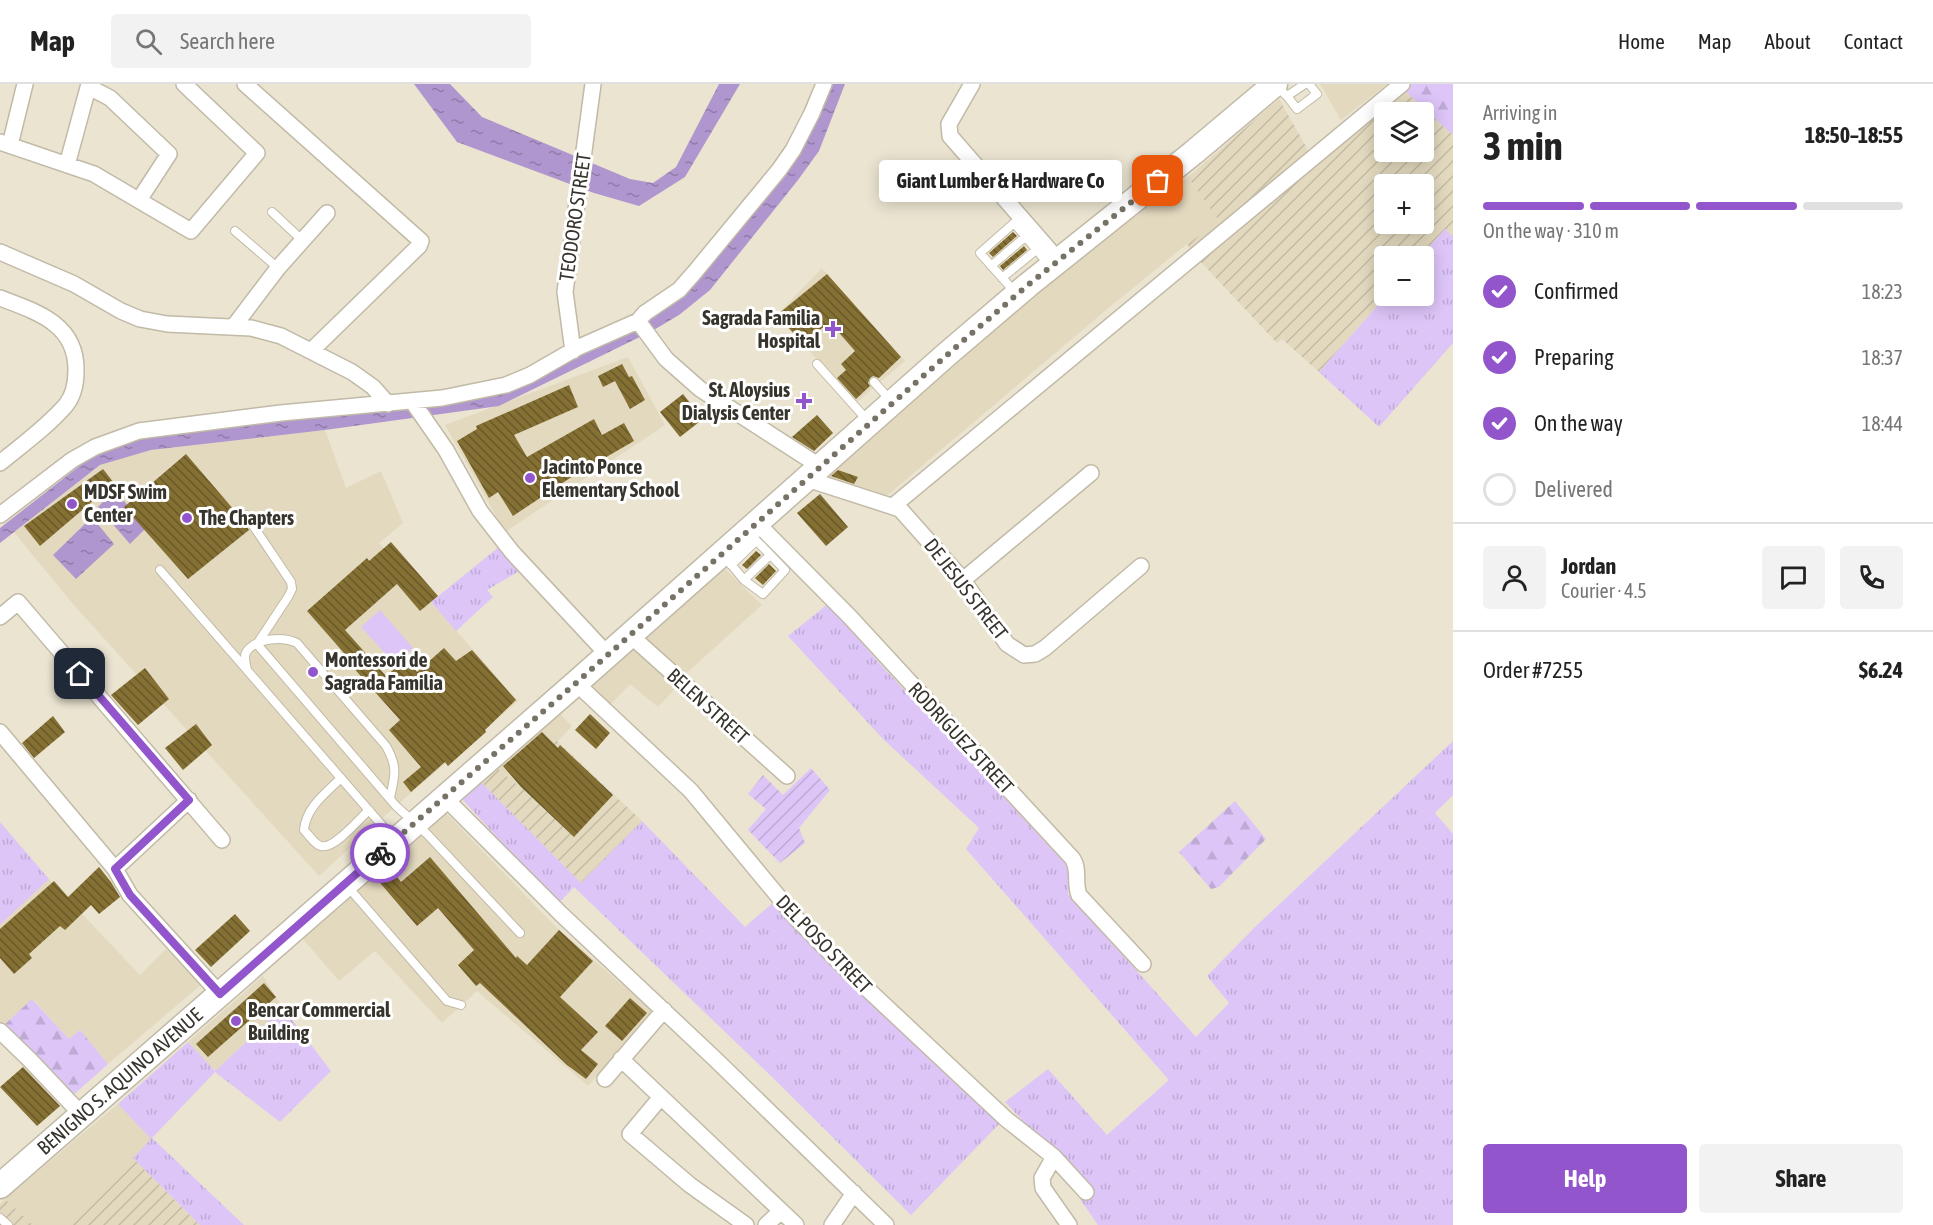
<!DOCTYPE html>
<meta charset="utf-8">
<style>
:root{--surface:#fff;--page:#f2f2f2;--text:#222;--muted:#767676;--line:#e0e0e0;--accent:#9355cb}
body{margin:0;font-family:"Asap Condensed",sans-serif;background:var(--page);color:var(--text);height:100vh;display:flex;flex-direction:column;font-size:22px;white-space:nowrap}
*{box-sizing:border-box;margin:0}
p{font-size:20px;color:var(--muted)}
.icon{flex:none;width:33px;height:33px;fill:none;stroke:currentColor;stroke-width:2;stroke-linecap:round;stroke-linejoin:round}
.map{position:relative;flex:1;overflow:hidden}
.side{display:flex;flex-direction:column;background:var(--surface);width:480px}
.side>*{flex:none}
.buttons{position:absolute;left:1374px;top:18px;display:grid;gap:12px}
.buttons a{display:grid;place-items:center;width:60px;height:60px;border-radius:6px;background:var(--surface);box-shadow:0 3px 15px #0003;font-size:30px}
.pin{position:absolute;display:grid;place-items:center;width:51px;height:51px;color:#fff;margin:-26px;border-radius:12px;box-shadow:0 3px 9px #0006}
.courier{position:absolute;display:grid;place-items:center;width:60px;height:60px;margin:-30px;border:4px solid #9355cb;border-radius:50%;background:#fff;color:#222;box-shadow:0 2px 8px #0007}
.bubble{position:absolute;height:42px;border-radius:6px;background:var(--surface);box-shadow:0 3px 15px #0003;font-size:20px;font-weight:700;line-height:42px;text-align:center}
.overview em{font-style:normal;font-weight:700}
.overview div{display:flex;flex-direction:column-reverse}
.overview{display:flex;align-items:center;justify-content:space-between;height:102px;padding:0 30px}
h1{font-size:39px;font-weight:700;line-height:45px}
.bar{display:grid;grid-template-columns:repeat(4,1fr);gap:9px 6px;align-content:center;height:72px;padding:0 30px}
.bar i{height:8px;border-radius:4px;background:var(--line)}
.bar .current{background:var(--accent)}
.bar p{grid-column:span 4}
.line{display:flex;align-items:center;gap:15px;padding:0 30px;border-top:2px solid var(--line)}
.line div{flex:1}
.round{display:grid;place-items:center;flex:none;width:63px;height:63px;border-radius:6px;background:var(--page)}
ol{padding:0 30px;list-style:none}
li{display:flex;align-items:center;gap:18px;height:66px}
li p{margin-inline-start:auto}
li .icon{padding:6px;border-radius:50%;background:var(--accent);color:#fff;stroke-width:4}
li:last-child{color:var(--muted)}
li i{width:33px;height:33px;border:3px solid var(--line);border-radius:50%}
.button{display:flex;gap:12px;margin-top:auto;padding:12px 30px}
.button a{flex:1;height:69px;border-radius:6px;background:var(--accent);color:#fff;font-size:24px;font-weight:700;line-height:69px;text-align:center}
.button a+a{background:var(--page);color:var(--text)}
header{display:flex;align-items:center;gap:36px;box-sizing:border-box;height:84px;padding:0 30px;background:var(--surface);border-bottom:2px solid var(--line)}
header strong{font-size:28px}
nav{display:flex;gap:33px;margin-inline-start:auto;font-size:21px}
.search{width:420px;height:54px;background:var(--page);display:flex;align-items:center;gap:15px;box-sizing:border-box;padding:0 21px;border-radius:6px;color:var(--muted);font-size:22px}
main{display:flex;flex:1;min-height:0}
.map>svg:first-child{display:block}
</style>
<header>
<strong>Map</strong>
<div class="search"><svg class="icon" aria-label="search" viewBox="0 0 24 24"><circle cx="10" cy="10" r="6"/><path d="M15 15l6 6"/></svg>Search here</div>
<nav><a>Home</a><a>Map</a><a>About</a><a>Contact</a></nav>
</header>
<main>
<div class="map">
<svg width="1453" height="1141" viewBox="0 0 1453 1141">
<defs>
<pattern id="industrial-furrows" width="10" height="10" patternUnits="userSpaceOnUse" patternTransform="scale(1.5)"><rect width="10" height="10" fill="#e3d9bf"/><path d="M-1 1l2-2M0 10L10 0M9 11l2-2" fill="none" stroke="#c3bba4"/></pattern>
<pattern id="grass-tufts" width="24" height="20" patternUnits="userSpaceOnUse" patternTransform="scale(1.5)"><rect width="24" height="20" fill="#ddc5f8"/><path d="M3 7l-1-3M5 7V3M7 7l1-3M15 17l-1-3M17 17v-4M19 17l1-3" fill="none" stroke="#beaad5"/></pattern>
<pattern id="forest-firs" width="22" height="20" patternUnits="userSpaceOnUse" patternTransform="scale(1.5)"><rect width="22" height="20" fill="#ddc5f8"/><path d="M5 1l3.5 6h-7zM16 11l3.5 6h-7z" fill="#beaad5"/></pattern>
<pattern id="garden-furrows" width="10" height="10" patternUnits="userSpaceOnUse" patternTransform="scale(1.5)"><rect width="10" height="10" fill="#ddc5f8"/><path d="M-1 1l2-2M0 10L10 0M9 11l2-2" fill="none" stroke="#beaad5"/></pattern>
<pattern id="water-ripples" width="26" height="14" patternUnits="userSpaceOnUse" patternTransform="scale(1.5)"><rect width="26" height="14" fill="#b096ce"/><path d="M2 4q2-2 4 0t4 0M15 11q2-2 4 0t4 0" fill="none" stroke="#907ba8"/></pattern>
<pattern id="building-back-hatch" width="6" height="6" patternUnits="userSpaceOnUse" patternTransform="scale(1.5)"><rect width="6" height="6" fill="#857033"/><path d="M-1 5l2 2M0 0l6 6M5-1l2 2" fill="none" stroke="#68582a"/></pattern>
</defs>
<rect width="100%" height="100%" fill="#ebe4d1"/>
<!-- built -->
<path fill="#e3d9bf" d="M1320,0h67l-46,36z
M1188,93l33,45 -34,22 -75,61 -229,194 -65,-21 211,-182z
M822,184l83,93 -49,42 -79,-88z
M628,273l37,68 -160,107 -60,-107z
M325,346l21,58 35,-17 22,52 -24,20 139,158 -122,105 -77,70 -247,-273 -58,-71 86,-67 51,-15z
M723,483l39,38 -80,72 -41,-38z
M636,560l43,41 -21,22 -28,-23 -20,21 -22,-22z
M558,628l14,14 -15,16 -2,-1 -39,43 -19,-16z
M445,728l110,114 97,85 -64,75 -111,-95 -35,32 -67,-72 -36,30 -36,-42 35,-30 34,-32z
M49,795l91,96 26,-26 36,35 -94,80 -28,-33 -11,8 -36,-40 -31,28 -2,-1v-101z
M263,892l20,32 -68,63 -27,-29z
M118,1020l34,35 -85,86h-34l-28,-26z"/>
<!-- industrial -->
<path fill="url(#industrial-furrows)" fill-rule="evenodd" d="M1404,6l49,45v102l-8,-8 -24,27h-37v40h2l-67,76 -37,-33 -5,4 -80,-85 -10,-14 33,-22 -32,-45 91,-78 36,63zM1384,28h40v40h-40zM1384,100h40v40h-40z
M556,656l86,81 -61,62 -100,-101 16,-14 19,16z
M133,1074l67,67h-133z
M5,1115l28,26h-33v-21z"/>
<!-- grass -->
<path fill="url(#grass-tufts)" d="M1445,145l8,8v106l-74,84 -60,-55 67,-76h38v-40h-3z
M500,462l21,24 -34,20 6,7 -37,34 -25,-29z
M828,520l53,61 190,205 -3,24 128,143 33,-34 -22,-27 47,-48 199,-187v54l-18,18 18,21v391h-355l-18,-26 8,-9 -83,-88 43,-33 59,66 62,-55 -203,-231 13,-21 -96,-89 -95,-103z
M481,698l100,101 61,-62 103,106 29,-25 228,219 -91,94 -140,-139 -197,-189 -16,17 -96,-105z
M0,738l49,57 -49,46z
M283,924l48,63 -51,51 -65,-50 -63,66 92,87h-44l-67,-67 18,-19 -33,-35 70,-62 27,29z"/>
<!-- forest -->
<path fill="url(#forest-firs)" d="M1412,0h41v51l-49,-45z
M1235,717l31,38 -47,48 -8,2 -32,-37z
M32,915l37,40 11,-9 28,34 -38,34 -68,-71z"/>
<!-- garden -->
<path fill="url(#garden-furrows)" d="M811,684l19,22 -31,38 6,15 -25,20 -32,-33 18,-21 -18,-15 15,-19 20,20z"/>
<!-- pitch -->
<path fill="#ddc5f8" d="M380,526l33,38 -18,16 -34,-37z"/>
<!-- water -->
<path fill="url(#water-ripples)" d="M414,0h36l32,33 148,62 23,4 23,-16 43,-83h21l-55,93 -46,29 -45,-13 -137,-51z
M832,0h13l-26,67 -21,29 -88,110 -31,25 -27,16 -153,75 -174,24 -174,20 -51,15 -100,78v-15l96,-75 41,-15 145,-18 171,-17 217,-99 30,-26 91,-112 28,-49z
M114,406l33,37 -17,17 -32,-37z
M92,433l22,27 -38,35 -23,-24z"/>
<!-- building -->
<path fill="url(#building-back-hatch)" d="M1013,148l4,4 -24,21 -4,-4z
M1024,162l3,4 -24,20 -3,-4z
M827,190l74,83 -22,21 -6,-2 -3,2 -2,5 2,3 -14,13 -19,-21 9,-8 -5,-6 14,-13 -21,-24 -12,1 -19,16 -26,-29z
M622,280l7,13 3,-1 13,24 -15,9 -15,-28 -12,6 -5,-11z
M569,301l9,22 -64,28 13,22 67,-38 8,16 22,-12 10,18 -64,37 -57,38 -15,-24 -9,6 -32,-57 20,-12 -1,-3z
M683,310l20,25 -23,18 -20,-25z
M817,331l16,18 -19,18 -22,-14z
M186,370l55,64 8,12 -61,49 -64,-72z
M103,385l11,14 -74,63 -16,-20z
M838,386l20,7 -4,7 -23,-8z
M820,410l28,33 -22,19 -29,-33z
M391,458l47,54 -18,15 -23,-27 -52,46 41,46 20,-17 11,13 27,-24 12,13 16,-11 44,50 -31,30 1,2 -38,34 -3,-4 -34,30 -8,-10 18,-15 -32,-37 11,-10 -58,-65 2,-2 -37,-42 60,-53 2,3z
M756,467l5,4 -14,14 -5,-4z
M769,480l7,7 -13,14 -8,-7z
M145,584l24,31 -31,26 -27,-30z
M590,630l20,19 -14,16 -21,-19z
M53,632l12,16 -31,26 -12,-15z
M196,640l16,21 -29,25 -18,-22z
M542,648l16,16 2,-3 53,50 -39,42 -53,-50 -18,-21z
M430,773l86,101 1,-2 10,9 32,-35 34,31 -33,36 38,35 -17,18 17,14 -12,15 -19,-14 -87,-82 -4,3 -18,-21 16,-15 -36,-42 -21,18 -42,-49 13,-11 13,16z
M99,783l12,15 9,15 -21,17 -8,-9 -26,25 -5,-4 -31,28 3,4 -18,16 -14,-16v-29l54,-48 14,16z
M235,830l15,17 -39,36 -16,-17z
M264,899l12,14 -68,60 -12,-13z
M630,914l17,15 -25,28 -17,-15z
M23,983l37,39 -23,20 -37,-39z"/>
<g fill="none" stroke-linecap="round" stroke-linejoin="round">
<!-- service casing -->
<g stroke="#c1baa7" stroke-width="10">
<path id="service" d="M1277,3l10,9 10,13 20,-15 -8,-10
M1287,12l18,-12
M272,128l30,28
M235,147l43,37
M991,182l34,-29
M1002,194l34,-28
M1015,208l-35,-39 34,-30 36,43
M817,280l51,57
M874,298l17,19
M246,431l45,67 1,7 -4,8 -31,47
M725,473l19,23 19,14 22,-24 -35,-36
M731,481l25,-24
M160,486l233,268
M744,496l26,-25
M257,560l139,162 31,28 93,99
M247,586c-1,-5 -4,-14 0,-19 10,-13 36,-15 50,-8l89,103c12,21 9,29 4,52
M341,694c-15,15 -35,29 -37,52 5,5 11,15 17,16 13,4 39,-28 48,-36
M348,803l99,114 14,4
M0,1134l8,7"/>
</g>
<!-- minor casing -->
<g stroke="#c1baa7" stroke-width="18">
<path id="minor" d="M245,0l176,157 -2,5 -108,105
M972,0l-23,40 1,12 109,125
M89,3l21,11 59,56 -30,46
M0,58l94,32 97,57 66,-78 -73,-69
M10,61l15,-61
M67,81l22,-81
M0,168l74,32 47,27 19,8 27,5 84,4 30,8 71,36 21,15 15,17
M0,214c37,14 77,26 76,73 0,12 -2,24 -10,34 -19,22 -44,40 -66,58
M638,237l28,38 34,30 121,78
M234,242l44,-58 49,-55
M573,267l-8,-59 28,-208
M412,317l34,49 34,61 32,41 95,102
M807,395l93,30 63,71 44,64 17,11 11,-1 10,-6 96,-82
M893,422l509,-422
M0,431l72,-55 23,-13 44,-16 142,-18 161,-15 64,-13 24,-10 47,-27 61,-27 7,-8 34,-23 15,-17 85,-103 14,-20 19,-37 12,-29
M757,439l93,94 222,241c8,10 2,25 7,37l64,69
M963,496l128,-107
M0,533l18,-15 204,238
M630,551l157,141
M576,599l115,108 106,128 50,51 159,149 48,38 32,35
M0,648l115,137 15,26 90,99
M444,713l117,117 153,144 172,167
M115,785l74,-69
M0,947l30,29 52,55
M621,975l175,166
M605,995l59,-69
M661,1013l-31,37 60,51 56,40
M1054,1073l-12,21 1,10 26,37
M766,1141l15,-14
M832,1141l22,-32"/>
</g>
<!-- primary casing -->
<g stroke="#c1baa7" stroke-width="27">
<g id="primary">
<path id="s1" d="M0,1102l576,-503 370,-328 82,-70 165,-132 82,-69"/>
</g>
</g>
<!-- service -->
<use href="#service" stroke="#fff" stroke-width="8"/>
<!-- minor -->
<use href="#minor" stroke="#fff" stroke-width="15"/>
<!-- primary -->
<use href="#primary" stroke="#fff" stroke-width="24"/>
</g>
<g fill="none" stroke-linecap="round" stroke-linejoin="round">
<!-- done -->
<path stroke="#767266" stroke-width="6" stroke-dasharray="0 10.8" d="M380,769l196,-170 388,-343 64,-55 130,-104"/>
<!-- route -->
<path stroke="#9355cb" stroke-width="8" d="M80,590l109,126 -74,69 15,26 90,99 160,-141"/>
</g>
<!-- markers -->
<g fill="#9355cb" stroke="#fff" stroke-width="2">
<path d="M830 236h6v6h6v6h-6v6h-6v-6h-6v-6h6z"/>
<path d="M801 308h6v6h6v6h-6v6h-6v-6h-6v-6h6z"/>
<circle cx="530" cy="394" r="6"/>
<circle cx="72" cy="420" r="6"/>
<circle cx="187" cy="434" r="6"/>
<circle cx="313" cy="588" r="6"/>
<circle cx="236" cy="937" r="6"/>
</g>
<g text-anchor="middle" stroke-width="6" stroke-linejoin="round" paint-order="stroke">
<!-- street labels -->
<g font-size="20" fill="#37342d" stroke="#fff">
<text transform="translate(575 133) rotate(-82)" y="7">TEODORO STREET</text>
<text transform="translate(966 505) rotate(52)" y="7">DE JESUS STREET</text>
<text transform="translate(708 622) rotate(42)" y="7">BELEN STREET</text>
<text transform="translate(961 654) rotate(47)" y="7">RODRIGUEZ STREET</text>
<text transform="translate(824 860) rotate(46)" y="7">DEL POSO STREET</text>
<text dy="7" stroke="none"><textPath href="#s1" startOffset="159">BENIGNO S. AQUINO AVENUE</textPath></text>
</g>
<!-- poi labels -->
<g font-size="20" font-weight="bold" fill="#37342d" stroke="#fff" text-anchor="start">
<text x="820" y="241" text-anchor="end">Sagrada Familia<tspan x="820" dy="23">Hospital</tspan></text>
<text x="790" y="313" text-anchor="end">St. Aloysius<tspan x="790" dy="23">Dialysis Center</tspan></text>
<text x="542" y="390">Jacinto Ponce<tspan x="542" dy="23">Elementary School</tspan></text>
<text x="84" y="415">MDSF Swim<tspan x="84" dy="23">Center</tspan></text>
<text x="199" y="441">The Chapters</text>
<text x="325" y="583">Montessori de<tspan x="325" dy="23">Sagrada Familia</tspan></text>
<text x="248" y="933">Bencar Commercial<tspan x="248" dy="23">Building</tspan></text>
</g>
</g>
</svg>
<div class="buttons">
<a><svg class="icon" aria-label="layers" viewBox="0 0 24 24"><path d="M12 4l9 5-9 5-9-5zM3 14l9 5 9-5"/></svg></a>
<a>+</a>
<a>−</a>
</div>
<div class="pin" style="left:1158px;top:97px;background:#ea580c"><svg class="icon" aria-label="bag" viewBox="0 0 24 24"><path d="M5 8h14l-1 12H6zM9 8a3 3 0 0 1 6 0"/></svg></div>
<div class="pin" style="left:80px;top:590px;background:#1f2937"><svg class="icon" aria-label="home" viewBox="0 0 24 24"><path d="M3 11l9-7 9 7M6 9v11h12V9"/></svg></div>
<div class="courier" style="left:380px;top:769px"><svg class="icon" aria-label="bike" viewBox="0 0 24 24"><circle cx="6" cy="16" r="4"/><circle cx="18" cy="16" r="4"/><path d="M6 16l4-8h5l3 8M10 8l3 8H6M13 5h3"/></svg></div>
<div class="bubble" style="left:879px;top:76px;width:243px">Giant Lumber &amp; Hardware Co</div>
</div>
<section class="side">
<div class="overview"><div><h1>3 min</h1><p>Arriving in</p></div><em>18:50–18:55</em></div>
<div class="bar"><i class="current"></i><i class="current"></i><i class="current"></i><i></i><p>On the way · 310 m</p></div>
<ol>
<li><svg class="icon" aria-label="check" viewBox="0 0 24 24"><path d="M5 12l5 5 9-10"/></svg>Confirmed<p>18:23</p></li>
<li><svg class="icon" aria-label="check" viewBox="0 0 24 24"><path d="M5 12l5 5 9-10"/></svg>Preparing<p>18:37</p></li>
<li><svg class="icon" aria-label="check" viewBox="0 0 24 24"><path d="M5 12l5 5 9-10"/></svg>On the way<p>18:44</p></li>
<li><i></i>Delivered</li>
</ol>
<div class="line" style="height:108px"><a class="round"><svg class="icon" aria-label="person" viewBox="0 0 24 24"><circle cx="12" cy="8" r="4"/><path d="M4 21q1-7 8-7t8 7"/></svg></a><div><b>Jordan</b><p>Courier · 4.5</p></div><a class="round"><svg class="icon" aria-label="chat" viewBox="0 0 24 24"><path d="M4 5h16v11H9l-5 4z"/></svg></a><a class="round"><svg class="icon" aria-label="phone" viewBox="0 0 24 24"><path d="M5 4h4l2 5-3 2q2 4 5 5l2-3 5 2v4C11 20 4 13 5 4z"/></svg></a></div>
<div class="line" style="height:78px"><div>Order #7255</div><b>$6.24</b></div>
<div class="button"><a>Help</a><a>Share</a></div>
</section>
</main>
